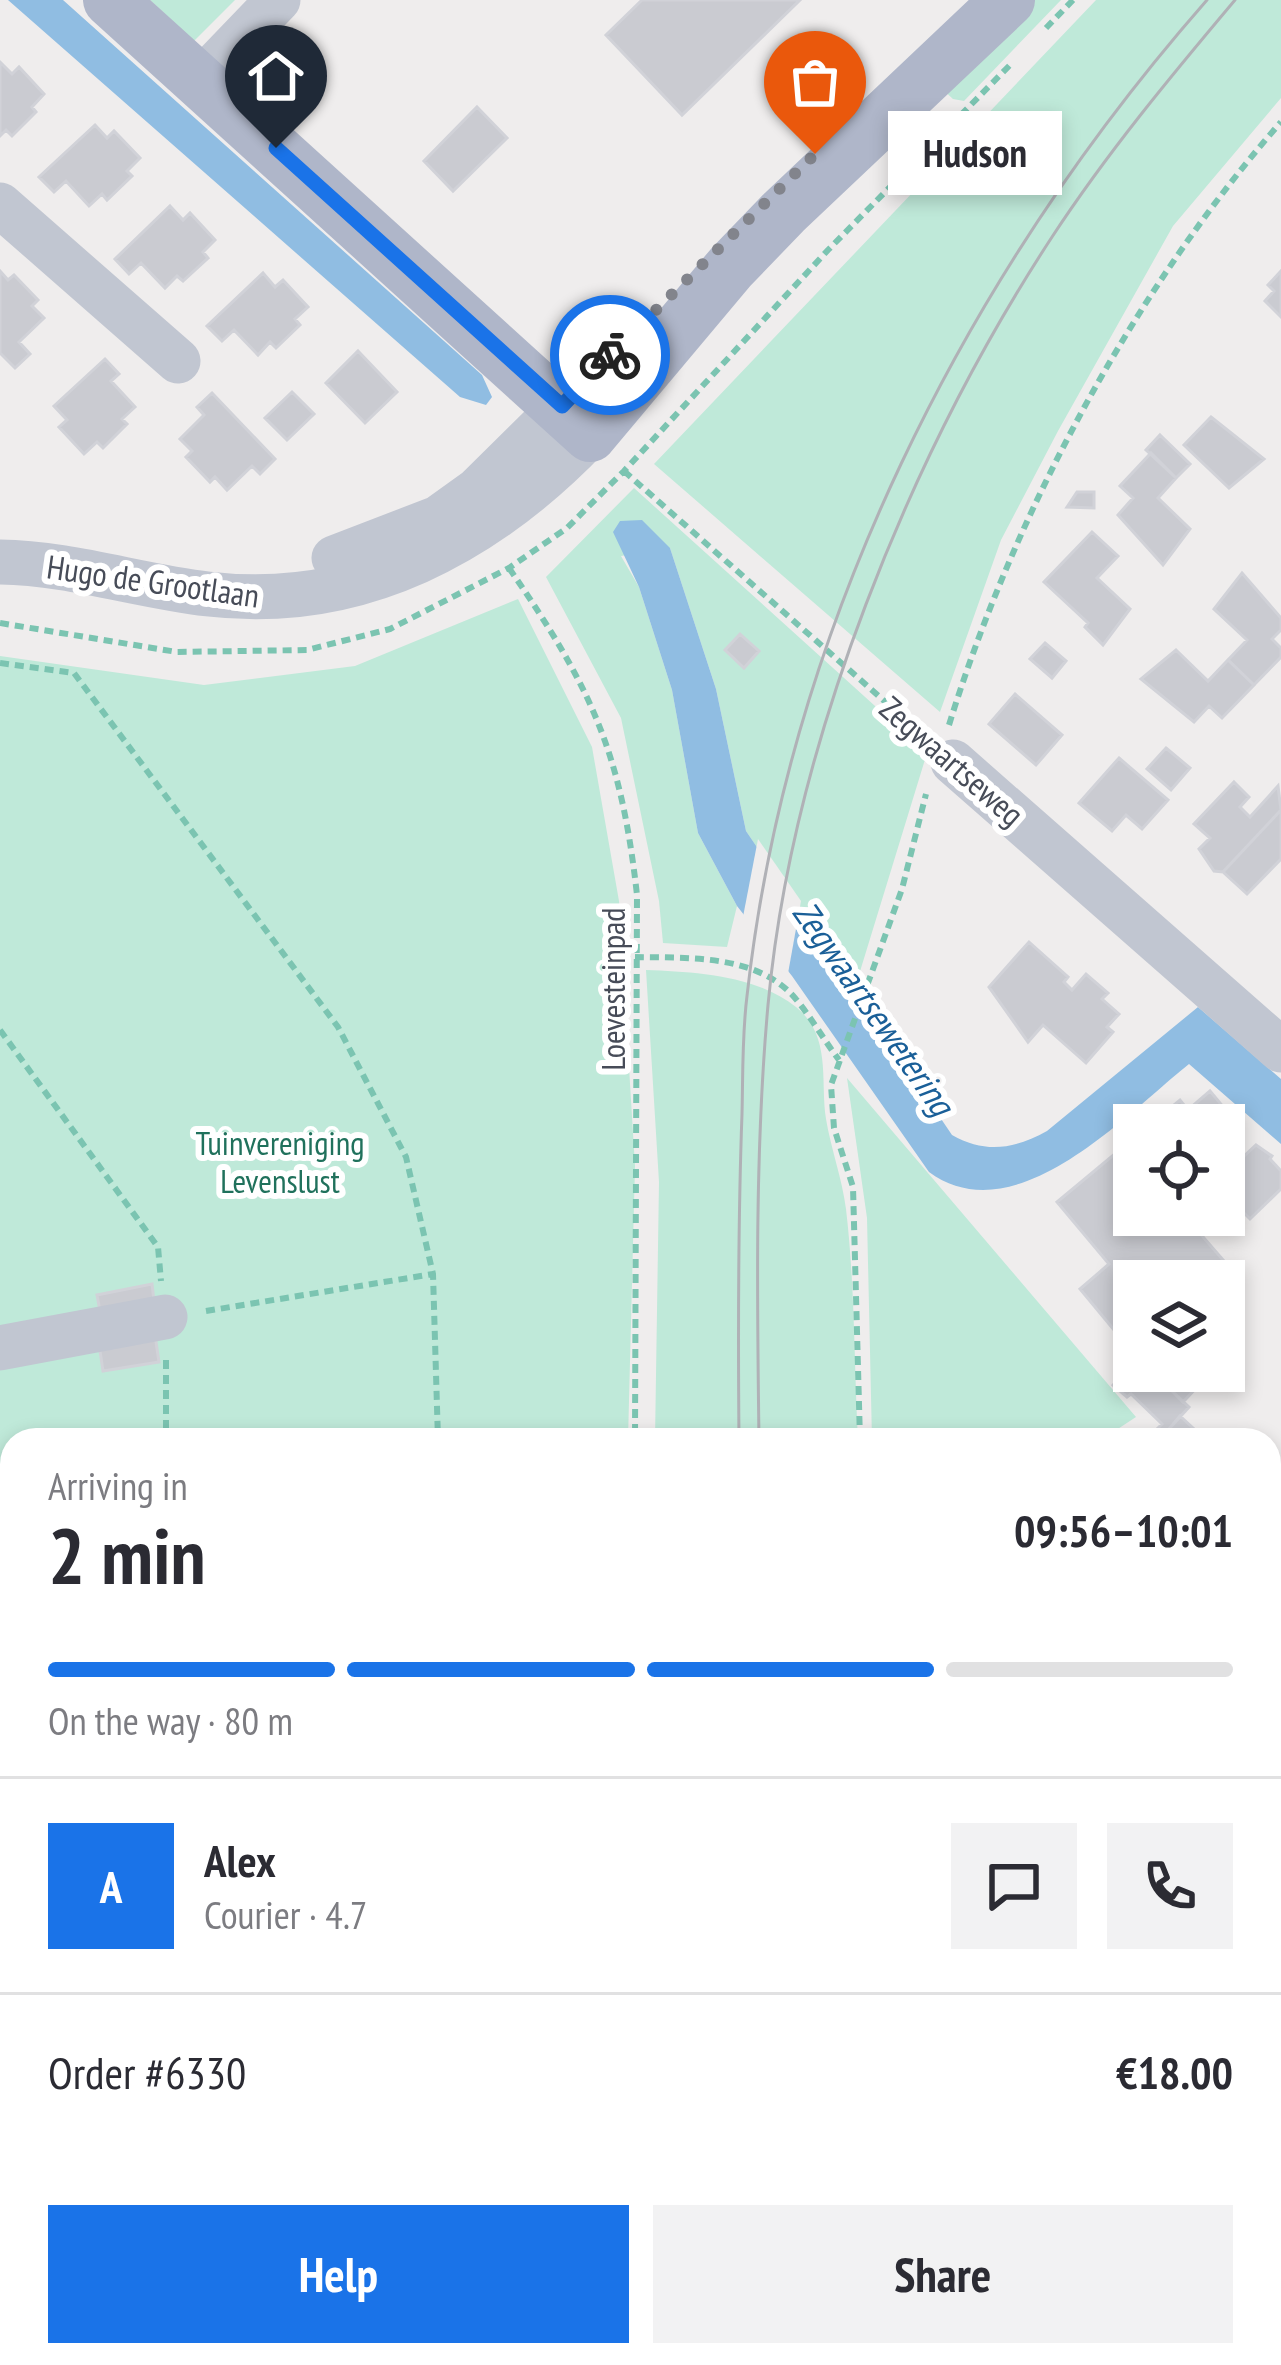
<!DOCTYPE html>
<meta charset="utf-8">
<style>
:root{--surface:#fff;--page:#f2f2f3;--text:#2b2b33;--muted:#7c7c81;--line:#e1e1e2;--accent:#1a73e8}
body{margin:0;font-family:"PT Sans Narrow",sans-serif;background:var(--page);color:var(--text);height:100vh;display:flex;flex-direction:column;font-size:45px;white-space:nowrap}
*{box-sizing:border-box;margin:0}
p{font-size:39px;color:var(--muted)}
.icon{flex:none;width:66px;height:66px;fill:none;stroke:currentColor;stroke-width:2;stroke-linecap:round;stroke-linejoin:round}
.map{position:relative;flex:1;overflow:hidden}
.details{position:absolute;left:0px;top:1428px;width:1281px;height:939px;display:flex;flex-direction:column;background:var(--surface);border-radius:36px 36px 0 0;box-shadow:0 6px 18px #0003}
.details>*{flex:none}
.tools{position:absolute;left:1113px;top:1104px;display:grid;gap:24px}
.tools a{display:grid;place-items:center;width:132px;height:132px;border-radius:0px;background:var(--surface);box-shadow:0 6px 18px #0003;font-size:60px}
.pin{position:absolute;display:grid;place-items:center;width:102px;height:102px;color:#fff;margin:-123px -51px;border-radius:50% 50% 50% 0;rotate:-45deg;box-shadow:0 0 12px #0007}
.pin .icon{rotate:45deg}
.courier{position:absolute;display:grid;place-items:center;width:120px;height:120px;margin:-60px;border:9px solid #1a73e8;border-radius:50%;background:#fff;color:#222;box-shadow:0 3px 15px #0007}
.bubble{position:absolute;height:84px;border-radius:0px;background:var(--surface);box-shadow:0 6px 18px #0003;font-size:39px;font-weight:800;line-height:84px;text-align:center}
.headline em{font-style:normal;font-weight:800}
.headline div{display:flex;flex-direction:column-reverse}
.headline{display:flex;align-items:center;justify-content:space-between;height:204px;padding:0 48px}
h1{font-size:78px;font-weight:800;line-height:90px}
.bar{display:grid;grid-template-columns:repeat(4,1fr);gap:18px 12px;align-content:center;height:144px;padding:0 48px}
.bar i{height:15px;border-radius:9px;background:var(--line)}
.bar .active{background:var(--accent)}
.bar p{grid-column:span 4}
.line{display:flex;align-items:center;gap:30px;padding:0 48px;border-top:3px solid var(--line)}
.line div{flex:1}
.round{display:grid;place-items:center;flex:none;width:126px;height:126px;border-radius:0px;background:var(--page)}
.cta{display:flex;gap:24px;margin-top:auto;padding:24px 48px}
.cta a{flex:1;height:138px;border-radius:0px;background:var(--accent);color:#fff;font-size:48px;font-weight:800;line-height:138px;text-align:center}
.cta a+a{background:var(--page);color:var(--text)}
.map>svg:first-child{display:block}
</style>
<div class="map">
<svg width="1281" height="2365" viewBox="0 0 1281 2365">
<rect width="100%" height="100%" fill="#efeded"/>
<!-- green -->
<path fill="#bfe9d9" d="M150,0h85l-41,41z
M1031,0h30l-97,101 -11,-2 -13,-12z
M1096,0h185v98l-108,128 -115,205 -57,109 -61,172 -286,-248z
M634,488l293,265 -73,238 -108,-160 -30,-142 -46,-141 -49,8 18,31 33,103 26,143 39,73 -10,41 -64,-4 -4,-42 -38,-183 -75,-141z
M518,599l74,148 27,154 16,265 -7,274h-616v548l-12,-70v-1262l204,29 151,-19z
M646,970c49,2 110,5 150,37 36,29 24,73 30,112 5,30 16,59 20,90 9,76 8,155 12,231h-203l4,-258z
M847,1078l289,339 -35,23h-229l-5,-222z
M604,2355h178l-27,10h-227z"/>
<!-- water -->
<path fill="#90bde2" d="M8,0h55l419,375 10,22 -6,8 -26,-8z
M642,520l28,28 46,141 30,142 206,304c34,19 62,14 95,-4l151,-124 83,72v65l-92,-80c-65,52 -174,171 -260,108l-137,-196 -55,-70 -39,-73 -26,-143 -33,-103 -26,-55 7,-11z"/>
<!-- pier -->
<path fill="#efeded" d="M758,839l43,62 -14,78 -45,-57z"/>
<!-- building -->
<path fill="#cacbd1" stroke="#d1d2d8" stroke-width="3" d="M642,0h158l-118,115 -76,-80z
M0,62l12,12 7,-7 25,27 -12,13 4,5 -24,24 -6,-6 -6,6z
M477,107l30,31 -54,53 -29,-30z
M95,125l12,13 7,-7 26,27 -13,13 5,5 -25,24 -5,-6 -13,12 -23,-25 -12,11 -15,-15z
M170,206l13,14 7,-7 25,27 -12,12 5,6 -25,23 -6,-5 -12,12 -24,-25 -12,11 -14,-15z
M0,271l8,9 6,-5 24,25 -6,6 12,12 -25,24 11,12 -15,14 -15,-15z
M1281,271v46l-16,-16 9,-10 -6,-6z
M263,273l12,14 8,-7 25,27 -13,12 5,6 -24,23 -6,-6 -12,13 -24,-25 -12,11 -15,-15z
M358,351l39,41 -32,31 -39,-40z
M105,359l14,15 -8,7 24,26 -13,12 5,5 -24,24 -6,-6 -13,12 -25,-27 8,-7 -13,-14z
M292,392l22,22 -27,26 -22,-22z
M212,393l63,66 -15,15 -8,-8 -25,24 -12,-13 -5,5 -24,-25 6,-6 -12,-12 24,-24 -7,-8z
M1211,417l53,42 -35,29 -45,-43z
M1160,435l30,29 -14,14 -30,-28z
M1151,453l25,25 -18,20 32,31 -27,36 -45,-50 15,-17 -13,-12z
M1077,492h17v16l-27,-1z
M1092,532l26,24 -21,22 33,31 -27,36 -18,-18 3,-4 -44,-41z
M1242,573l39,45v12l-9,9 9,9v9l-27,28 -26,-25 19,-20 -33,-31z
M740,634l19,17 -15,17 -19,-18z
M1045,643l21,18 -14,17 -22,-19z
M1176,650l32,31 20,-21 26,25 -32,33 -13,-12 -15,16 -53,-43z
M1015,694l47,41 -26,30 -47,-41z
M1166,748l24,20 -19,22 -24,-21z
M1119,758l49,42 -26,29 -16,-14 -14,16 -33,-28z
M1234,782l15,15 -9,10 10,10 28,-31 3,24 -58,62 -9,-1 -15,-22 11,-11 -16,-14z
M1281,810v49l-34,35 -24,-22z
M1029,942l39,35 -4,5 8,8 14,-16 22,19 -6,6 17,15 -12,13 6,5 -27,31 -43,-38 -15,17 -39,-55z
M1210,1091l15,18 -5,16h-71l31,-25 8,10z
M1134,1138v77h50l53,61 -13,11v-6h-90v73l-54,-65 29,-25 -52,-62z
M1256,1145l16,11 -2,3 11,12v18l-31,30 -26,-26v-18z
M152,1284l2,17 -54,10 -3,-16z
M155,1335l4,27 -56,9 -4,-27z
M1134,1362v9h17l38,36 -20,22 8,11h-11l-10,-10 6,-6 -31,-30 -4,3 -14,-12z
M1187,1373l12,12 -16,17 -12,-12z
M1180,1416l26,24h-26l-11,-11z
M1281,1486v67l-12,-13v-43z
M1281,1791v59l-12,11v-59z"/>
<g fill="none" stroke-linecap="round" stroke-linejoin="round">
<!-- path -->
<path stroke="#7bc4b1" stroke-width="6" stroke-dasharray="9 6" stroke-linecap="butt" d="M1046,28l27,-28
M624,471l300,265
M509,568c82,119 112,183 128,327l-2,545
M0,623l177,29 130,-2 83,-21 119,-61 58,-40 57,-57 204,-221 184,-187
M0,663l74,10 264,354 68,130 27,117 5,166
M949,725c65,-211 186,-437 332,-603
M635,957c53,1 122,-3 160,41 16,19 29,42 44,62
M0,1030l158,217 3,34
M206,1311l227,-37
M166,1360v80
M860,1440l-7,-253 -19,-59 -3,-43 71,-196 24,-95
M0,2036l12,72
M1269,2319l12,-1
M152,2355l3,10
M952,2355l3,10
M780,2365l24,-10"/>
<!-- minor -->
<path stroke="#c1c6d1" stroke-width="45" d="M200,81l78,-81
M0,205l178,156
M334,558l104,-40 39,-28 85,-84
M0,562c70,1 139,24 208,32 152,18 280,-52 382,-159
M953,762l328,288
M0,1348l165,-31
M1269,1668l12,13
M1269,2087l12,-3
M1269,2177l12,28
M1269,2254l12,-29
M0,2273l12,68
M1225,2355l3,10
M208,2365l48,-10
M474,2365l54,-10"/>
<!-- major -->
<path stroke="#afb6c9" stroke-width="54" d="M110,0l480,435 141,-168 53,-55 224,-212"/>
<!-- tram -->
<path stroke="#b0b1b6" stroke-width="3" d="M739,1440c-1,-109 -1,-217 3,-326 1,-39 0,-79 5,-118 41,-369 217,-719 460,-996
M759,1440c-2,-145 -4,-291 9,-435 24,-260 142,-551 284,-768 55,-84 119,-161 183,-237
M838,2355l2,10
M859,2355l2,10"/>
</g>
<g fill="none" stroke-linecap="round" stroke-linejoin="round">
<!-- done -->
<path stroke="#82848c" stroke-width="12" stroke-dasharray="0 21.6" d="M610,355l205,-201"/>
<!-- route -->
<path stroke="#1a73e8" stroke-width="15" d="M276,148l286,258 48,-51"/>
</g>
<g text-anchor="middle" stroke-width="12" stroke-linejoin="round" paint-order="stroke">
<!-- street labels -->
<g font-size="33" fill="#474c58" stroke="#fff">
<text transform="translate(153 581) rotate(8)" y="12">Hugo de Grootlaan</text>
<text transform="translate(952 761) rotate(41)" y="12">Zegwaartseweg</text>
<text transform="translate(613 989) rotate(-90)" y="12">Loevesteinpad</text>
</g>
<!-- park labels -->
<g font-size="33" fill="#20715c" stroke="#fff">
<text x="280" y="1155">Tuinvereniging<tspan x="280" dy="38">Levenslust</tspan></text>
</g>
<!-- water labels -->
<g font-size="36" font-style="italic" fill="#1a5f98" stroke="#fff">
<text transform="translate(874 1008) rotate(55)" y="13">Zegwaartsewetering</text>
</g>
</g>
</svg>
<div class="tools">
<a><svg class="icon" aria-label="locate" viewBox="0 0 24 24"><circle cx="12" cy="12" r="6"/><path d="M12 2v4M12 18v4M2 12h4M18 12h4"/></svg></a>
<a><svg class="icon" aria-label="layers" viewBox="0 0 24 24"><path d="M12 4l9 5-9 5-9-5zM3 14l9 5 9-5"/></svg></a>
</div>
<div class="pin" style="left:815px;top:154px;background:#ea580c"><svg class="icon" aria-label="bag" viewBox="0 0 24 24"><path d="M5 8h14l-1 12H6zM9 8a3 3 0 0 1 6 0"/></svg></div>
<div class="pin" style="left:276px;top:148px;background:#1f2937"><svg class="icon" aria-label="home" viewBox="0 0 24 24"><path d="M3 11l9-7 9 7M6 9v11h12V9"/></svg></div>
<div class="courier" style="left:610px;top:355px"><svg class="icon" aria-label="bike" viewBox="0 0 24 24"><circle cx="6" cy="16" r="4"/><circle cx="18" cy="16" r="4"/><path d="M6 16l4-8h5l3 8M10 8l3 8H6M13 5h3"/></svg></div>
<div class="bubble" style="left:888px;top:111px;width:174px">Hudson</div>
<section class="details">
<div class="headline"><div><h1>2 min</h1><p>Arriving in</p></div><em>09:56–10:01</em></div>
<div class="bar"><i class="active"></i><i class="active"></i><i class="active"></i><i></i><p>On the way · 80 m</p></div>
<div class="line" style="height:216px"><b class="round" style="background:var(--accent);color:#fff">A</b><div><b>Alex</b><p>Courier · 4.7</p></div><a class="round"><svg class="icon" aria-label="chat" viewBox="0 0 24 24"><path d="M4 5h16v11H9l-5 4z"/></svg></a><a class="round"><svg class="icon" aria-label="phone" viewBox="0 0 24 24"><path d="M5 4h4l2 5-3 2q2 4 5 5l2-3 5 2v4C11 20 4 13 5 4z"/></svg></a></div>
<div class="line" style="height:156px"><div>Order #6330</div><b>€18.00</b></div>
<div class="cta"><a>Help</a><a>Share</a></div>
</section>
</div>
